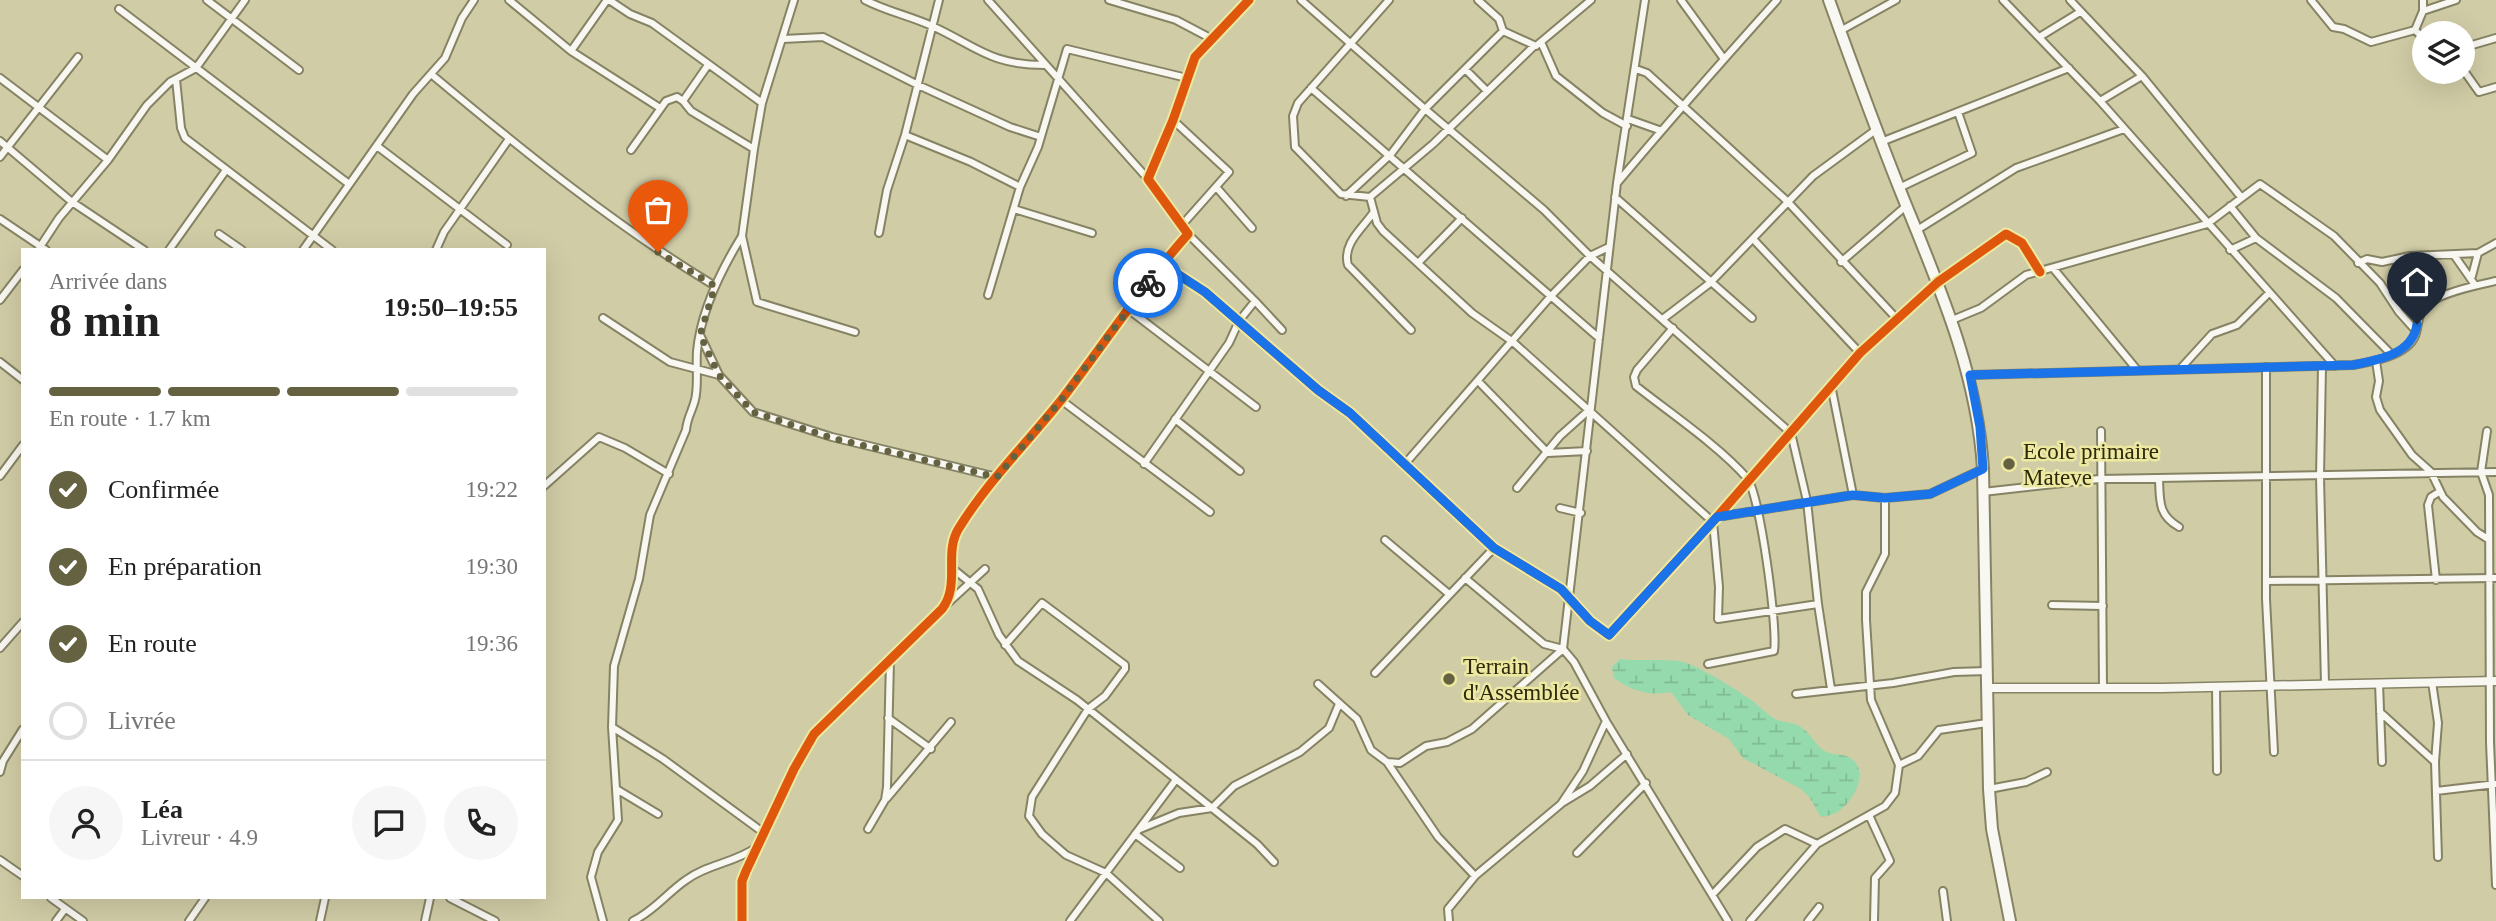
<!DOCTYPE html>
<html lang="fr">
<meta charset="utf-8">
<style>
:root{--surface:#fff;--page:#f6f6f6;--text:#222;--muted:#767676;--line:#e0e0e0;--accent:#656242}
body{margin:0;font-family:Georgia,serif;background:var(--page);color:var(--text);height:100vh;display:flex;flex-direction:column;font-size:26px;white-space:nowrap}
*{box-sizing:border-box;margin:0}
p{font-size:23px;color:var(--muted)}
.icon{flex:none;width:38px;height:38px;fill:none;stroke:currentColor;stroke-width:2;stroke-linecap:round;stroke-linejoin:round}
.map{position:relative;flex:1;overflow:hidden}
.side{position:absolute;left:21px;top:248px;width:525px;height:651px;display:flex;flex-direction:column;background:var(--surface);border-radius:0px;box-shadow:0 7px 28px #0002}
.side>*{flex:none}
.fabs{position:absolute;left:2412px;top:21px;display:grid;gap:14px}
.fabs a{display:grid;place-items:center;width:63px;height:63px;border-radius:50%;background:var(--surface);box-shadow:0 7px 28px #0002;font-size:35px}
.pin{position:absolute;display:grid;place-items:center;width:60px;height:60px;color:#fff;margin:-72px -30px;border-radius:50% 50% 50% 0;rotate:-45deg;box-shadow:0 0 7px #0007}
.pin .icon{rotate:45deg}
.courier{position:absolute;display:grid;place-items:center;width:70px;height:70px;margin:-35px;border:5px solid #1a73e8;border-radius:50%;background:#fff;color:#222;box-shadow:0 2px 9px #0007}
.headline em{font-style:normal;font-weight:600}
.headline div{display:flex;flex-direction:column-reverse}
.headline{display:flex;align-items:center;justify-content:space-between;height:119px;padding:0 28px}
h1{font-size:46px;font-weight:600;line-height:52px}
.bar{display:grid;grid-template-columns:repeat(4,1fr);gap:10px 7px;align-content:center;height:84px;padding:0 28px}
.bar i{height:9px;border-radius:5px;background:var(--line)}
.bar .active{background:var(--accent)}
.bar p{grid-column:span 4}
.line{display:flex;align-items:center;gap:18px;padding:0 28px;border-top:2px solid var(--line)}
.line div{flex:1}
.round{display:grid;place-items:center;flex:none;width:74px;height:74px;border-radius:37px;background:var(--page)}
ol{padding:0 28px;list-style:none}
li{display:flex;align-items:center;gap:21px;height:77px}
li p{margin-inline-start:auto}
li .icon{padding:7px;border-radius:50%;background:var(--accent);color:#fff;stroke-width:4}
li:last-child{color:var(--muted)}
li i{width:38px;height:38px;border:4px solid var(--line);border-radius:50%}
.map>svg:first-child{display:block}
</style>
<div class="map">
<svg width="2496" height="921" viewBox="0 0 2496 921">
<defs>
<pattern id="wetland-marsh" width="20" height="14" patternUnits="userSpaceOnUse" patternTransform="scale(1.75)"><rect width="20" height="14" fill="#95daad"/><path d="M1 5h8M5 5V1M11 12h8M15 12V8" fill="none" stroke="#81bb94"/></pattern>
</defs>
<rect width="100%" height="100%" fill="#d0cca6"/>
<!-- wetland -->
<path fill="url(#wetland-marsh)" d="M1620,659c20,3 54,-2 69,5 22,9 46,25 65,38 7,6 14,13 21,17 8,4 19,3 26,8 9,6 14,17 22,23 10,7 22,2 30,10 20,17 -10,61 -33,56l-10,-18 -9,-9 -58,-31 -14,-19 -41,-24 -17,-23c-23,4 -37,0 -57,-14l-2,-11z"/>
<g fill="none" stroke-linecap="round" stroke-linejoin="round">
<!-- street casing -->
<g stroke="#868364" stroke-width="10">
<path id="street" d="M207,0l92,70
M509,0l62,51 89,57
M609,0l21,14 22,9 110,80
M865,0c21,11 45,16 67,26 44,20 58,39 112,39
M988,0l160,179
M1109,0l67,20 36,19
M1301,0l124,109 78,-78 33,15 55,-46
M1389,0l-91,103 -5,13 2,31 46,47 29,3 7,26 6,8 89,82 41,29 200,180 6,65 -1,32 100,-15
M1478,0l21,19 4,12
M1681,0l43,59
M2003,0l97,101 235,265
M2070,0l72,76 99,121
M2311,0l22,27 11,2 27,13 44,-12 8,-19v-11
M119,9l230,175
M2423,11l33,-11
M2415,30l9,9
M1840,31l56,-31
M2041,36l39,-24
M783,39l40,-2 95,48 92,42 31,10
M1541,42l15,34 47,37 24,13
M2462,48l34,-10
M571,51l36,-51
M2462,68l17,24 17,-5
M1465,69l21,21
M1636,69l11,4 140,128 110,118
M431,74c91,76 183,151 284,212
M0,78l108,82
M176,79l5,49 4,10 147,112
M1311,88l288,250
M683,101l8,10 63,38 -12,87 15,66 98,30
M2100,101l42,-25
M1628,119l31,11
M1173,120l56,52 -47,53
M905,135l66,27 49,25
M0,141l72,61 72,48
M1881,142l188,-74
M377,146l130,99
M754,149l8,-46 32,-103
M631,150l35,-49 11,-4 6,4 25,-36
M0,157l78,-100
M1618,182c52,-62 105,-122 159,-182
M1217,188l35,40
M1899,188l73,-35 -14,-41
M1346,196l45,-42 34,-45 119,101 46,46 201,177 16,68 11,103 13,85
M1370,197l63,-53 100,-97
M1615,197l137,121
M2230,206l26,32 80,60 55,56
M1014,209l78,24
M1373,213c-11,16 -31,31 -25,52l63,65
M0,219l46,31
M1917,230l99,-62 108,-39
M879,233l8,-43 18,-55 34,-135
M219,234l23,16
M1754,240l106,113
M38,250l21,-32 49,-58 39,-55 23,-23 26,-14 49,-68
M169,250l57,-80
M303,250l110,-156 32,-36 17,-40 12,-18
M436,250l8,-18 65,-93
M2230,250l26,-12
M2454,255l21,30
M1841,262l65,-56
M1418,263l44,-45
M2358,263l9,-4 15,3 28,-6 68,-3 18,-10
M1162,264l43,28 113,98 32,23 144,135 67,41 29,32 19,14 108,-118 143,-164 78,-71 68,-48 16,9 18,29
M2053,268l85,103
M2472,276l6,-23
M988,295l32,-108 18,-40 29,-98 120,29
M0,300l23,-30
M1255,301l27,29
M1128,309l128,98
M603,318l67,44 49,13
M1664,318l46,-35 103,-107 64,-47
M1952,320l29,-12 45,-33 181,-51 53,-40 74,52 46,47 19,29 17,19
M1673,328l-36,42 -3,7 2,9c34,27 83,60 111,92 13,16 31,151 27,173l-66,13
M700,335l19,40 34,37 79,25 165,40
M2376,361l3,20 -3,16 4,13 32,45 19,17 12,25 34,35 11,7
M0,362l23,18
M2322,366l-2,111 5,207
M2266,367v232l8,153
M2181,368l31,-34 25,-9 32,-32
M1970,375l383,-10c18,-3 54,-9 62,-29 4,-10 2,-21 10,-30 13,-13 53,-21 71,-25
M1479,382l69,71 39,-2
M1831,385l22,110
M1061,400l149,112
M1175,419l65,52
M2101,431l2,257
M2487,431l-6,41 8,23 1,247 6,143
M1144,464l85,-121 10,-22 16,-20 -67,-67
M1404,465l147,-169 39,-40 19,-9
M0,476l23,-31
M2159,479c1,22 -1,36 20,48
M544,486l55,-49 26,11 44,26
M1517,488l43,-52 28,-25
M1983,492l116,-13 397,-7
M1885,498v56l-19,38v28l5,80 28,65
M1560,508l21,5
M1717,517l136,-22 32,3 45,-4 53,-25
M1385,540l64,54
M952,568l26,21 21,46 19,26 59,39 180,144 17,18
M1465,578l79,66 19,5 11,13 32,59 122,200
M2436,580l-8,-75 3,-8 8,-5
M2267,581l229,-3
M948,603l37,-34
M2052,605l51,1
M1005,645l37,-42 83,62v4l-20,27 -17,13 -56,88 -3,19 13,18 24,21 40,18 53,48
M0,648l23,-26
M1375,673l119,-125
M2432,682l6,41 -3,39
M2379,683l3,79
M1318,684l39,35 14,31 16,12 13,1 26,-17 21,-4 25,-13 91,-80 54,-466 28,-183
M2216,687l1,84
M1796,694l97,-11 61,-11 33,-1
M2380,712l55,50 3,95
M888,718l43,31
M612,727l51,32 101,74
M1387,762l51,75 37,39
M0,772l3,-11 20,-32
M1989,789l37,-7 21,-10
M618,790l40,24
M2436,791l60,-7
M887,798l64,-76
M1562,803l28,-17 37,-32
M1869,815l21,46 -15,17 -1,43
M868,829l17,-29 2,-13 3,-126
M1140,829l39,-16 33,-5 22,-22 66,-34 29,-24 10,-24
M1135,834l45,34
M1577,853l69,-70
M0,860l23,16
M1943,891l4,30
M1713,894l44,-47 28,-18 32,15
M51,898l32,23
M450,898l45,23
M56,921l9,-12
M189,921l16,-23
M320,921l5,-23
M425,921l5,-23
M603,921l-12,-44 7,-25 20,-32 -6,-93 2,-61 25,-87 11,-64 36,-85c1,-14 9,-23 10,-36 2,-14 0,-29 1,-43 4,-41 24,-81 45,-115
M633,921c21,-10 34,-28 53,-41 21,-16 49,-17 71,-33
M742,921v-40l4,-10 48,-102 20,-35 128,-125c19,-25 1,-56 17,-81 29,-47 69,-86 103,-129 42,-55 80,-113 126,-165l-40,-55 25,-59 22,-63 54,-57
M1070,921l105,-140
M1449,921l-1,-12 27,-33 86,-72 22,-33 23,-50
M1750,921l67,-77 68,-38 10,-13 4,-28 19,-9 21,-26 48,-7
M1808,921l11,-14"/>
</g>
<!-- secondary casing -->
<g stroke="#868364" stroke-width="11">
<path id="secondary" d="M1987,688h175l334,-7"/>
</g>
<!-- highway casing -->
<g stroke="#868364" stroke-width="14">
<path id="highway" d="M1829,0c23,64 46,127 71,190 37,92 77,179 83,279l6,320 3,40 18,92"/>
</g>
<!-- street -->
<use href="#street" stroke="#f8f7f2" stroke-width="6"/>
<!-- secondary -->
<use href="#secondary" stroke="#f8f7f2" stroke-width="8"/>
<!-- highway -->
<use href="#highway" stroke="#f8f7f2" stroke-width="10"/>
<!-- cycleway casing -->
<g stroke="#eee9a1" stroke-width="13">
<path id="cycleway" d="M1162,264l43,28 113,98 32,23 144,135 67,41 29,32 19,14 108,-118 143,-164 78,-71 68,-48 16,9 18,29
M742,921v-40l4,-10 48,-102 20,-35 128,-125c19,-25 1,-56 17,-81 29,-47 69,-86 103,-129 42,-55 80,-113 126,-165l-40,-55 25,-59 22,-63 54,-57"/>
</g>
<!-- cycleway -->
<use href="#cycleway" stroke="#df570c" stroke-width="9"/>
</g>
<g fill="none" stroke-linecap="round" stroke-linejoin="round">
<!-- done -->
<path stroke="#656242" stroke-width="7" stroke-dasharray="0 12.6" d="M658,252l57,34 -15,49 19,40 34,37 79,26 165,39 64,-77 87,-117"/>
<!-- route -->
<path stroke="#1a73e8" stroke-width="9" d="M1148,283l14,-19 43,28 113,98 32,23 144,135 67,41 29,32 19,14 108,-118 136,-22 32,3 45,-4 53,-25 -3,-42 -10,-52 383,-10c26,-5 60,-11 64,-41"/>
</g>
<!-- markers -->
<g fill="#656242" stroke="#eee9a1" stroke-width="2.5">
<circle cx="2009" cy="464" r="7"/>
<circle cx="1449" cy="679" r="7"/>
</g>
<g text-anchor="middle" stroke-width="5" stroke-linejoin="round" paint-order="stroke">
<!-- poi labels -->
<g font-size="23" fill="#2c290c" stroke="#eee9a1" text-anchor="start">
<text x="2023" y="459">Ecole primaire<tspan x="2023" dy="26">Mateve</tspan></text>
<text x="1463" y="674">Terrain<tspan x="1463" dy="26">d'Assemblée</tspan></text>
</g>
</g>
</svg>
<div class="fabs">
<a><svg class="icon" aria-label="layers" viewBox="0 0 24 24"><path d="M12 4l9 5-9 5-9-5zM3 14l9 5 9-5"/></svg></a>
</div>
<div class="pin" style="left:658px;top:252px;background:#ea580c"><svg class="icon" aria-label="bag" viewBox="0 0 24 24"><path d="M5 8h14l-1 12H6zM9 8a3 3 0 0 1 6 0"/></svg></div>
<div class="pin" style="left:2417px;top:324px;background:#1f2937"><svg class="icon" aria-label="home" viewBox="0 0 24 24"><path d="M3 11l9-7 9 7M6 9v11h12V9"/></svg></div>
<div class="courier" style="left:1148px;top:283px"><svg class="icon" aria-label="bike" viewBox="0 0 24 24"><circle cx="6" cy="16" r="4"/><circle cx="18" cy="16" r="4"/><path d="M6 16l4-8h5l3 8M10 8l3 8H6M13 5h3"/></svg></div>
<section class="side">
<div class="headline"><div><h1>8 min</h1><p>Arrivée dans</p></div><em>19:50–19:55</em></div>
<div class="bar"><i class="active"></i><i class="active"></i><i class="active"></i><i></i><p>En route · 1.7 km</p></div>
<ol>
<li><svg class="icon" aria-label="check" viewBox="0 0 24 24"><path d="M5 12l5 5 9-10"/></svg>Confirmée<p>19:22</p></li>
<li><svg class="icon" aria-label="check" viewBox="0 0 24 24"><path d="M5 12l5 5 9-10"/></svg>En préparation<p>19:30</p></li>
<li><svg class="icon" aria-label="check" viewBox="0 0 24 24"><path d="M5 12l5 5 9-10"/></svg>En route<p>19:36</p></li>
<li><i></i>Livrée</li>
</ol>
<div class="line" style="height:126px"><a class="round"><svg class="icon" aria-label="person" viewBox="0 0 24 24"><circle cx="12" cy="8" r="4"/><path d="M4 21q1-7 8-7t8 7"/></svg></a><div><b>Léa</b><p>Livreur · 4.9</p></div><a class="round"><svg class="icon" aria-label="chat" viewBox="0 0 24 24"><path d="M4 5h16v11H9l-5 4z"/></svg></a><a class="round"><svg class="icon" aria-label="phone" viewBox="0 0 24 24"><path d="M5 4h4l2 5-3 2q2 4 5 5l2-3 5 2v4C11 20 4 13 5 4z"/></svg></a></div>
</section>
</div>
